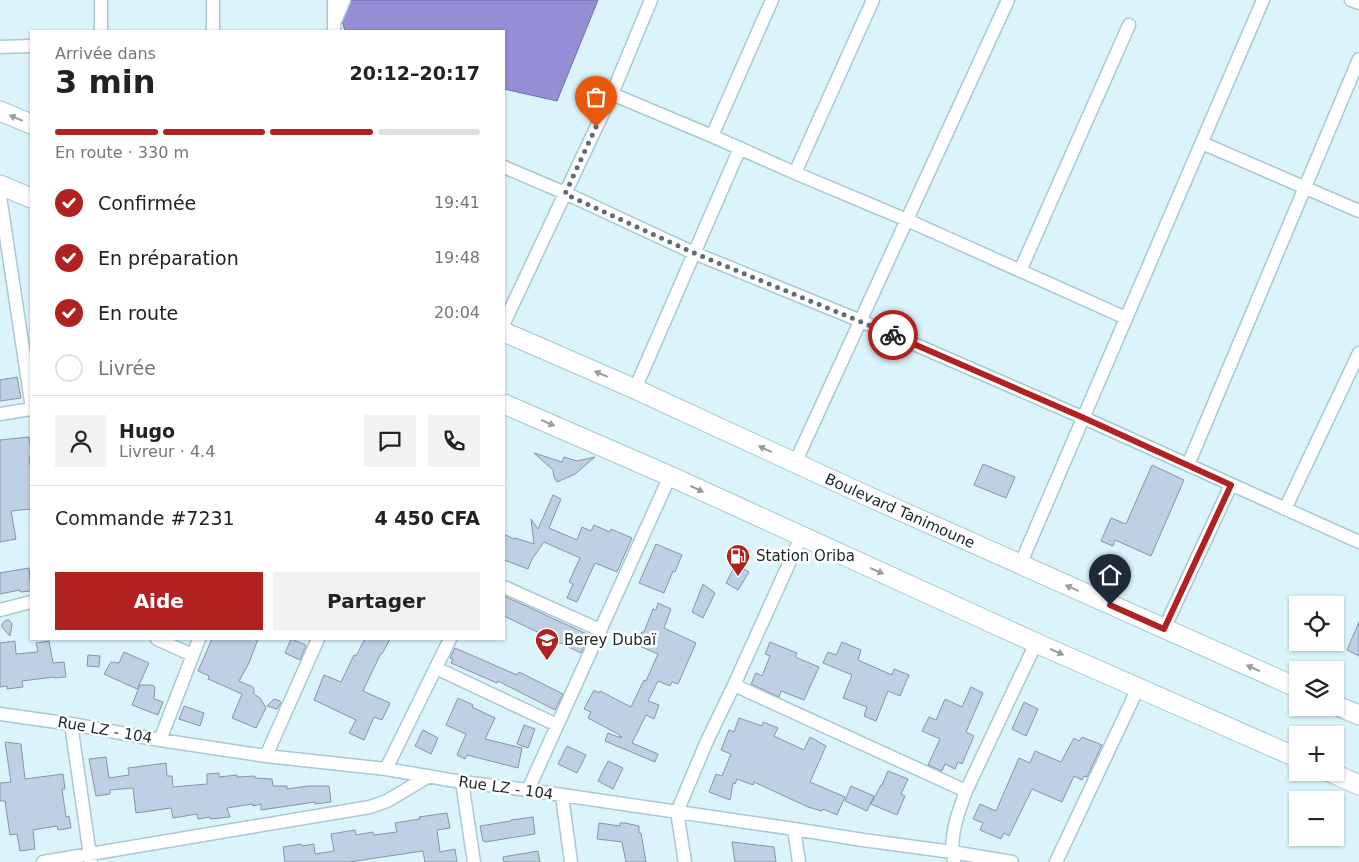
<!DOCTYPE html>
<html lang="fr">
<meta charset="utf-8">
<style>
:root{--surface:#fff;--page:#f2f2f2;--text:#222;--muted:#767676;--line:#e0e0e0;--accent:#b12120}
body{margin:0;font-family:"DejaVu Sans",sans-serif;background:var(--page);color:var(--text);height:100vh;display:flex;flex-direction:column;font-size:19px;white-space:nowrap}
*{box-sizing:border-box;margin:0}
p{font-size:16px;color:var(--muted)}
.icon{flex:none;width:28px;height:28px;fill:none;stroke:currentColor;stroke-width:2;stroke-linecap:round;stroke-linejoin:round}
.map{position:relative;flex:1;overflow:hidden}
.panel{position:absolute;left:30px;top:30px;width:475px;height:610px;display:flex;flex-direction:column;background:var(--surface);border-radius:0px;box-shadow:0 1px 4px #0004}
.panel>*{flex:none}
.fabs{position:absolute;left:1289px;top:596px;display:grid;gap:10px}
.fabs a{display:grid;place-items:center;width:55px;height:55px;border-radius:0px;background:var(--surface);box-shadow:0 1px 4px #0004;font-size:25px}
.pin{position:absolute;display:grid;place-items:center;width:42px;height:42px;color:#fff;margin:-51px -21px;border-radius:50% 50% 50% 0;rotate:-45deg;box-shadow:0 0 5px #0007}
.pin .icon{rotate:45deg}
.courier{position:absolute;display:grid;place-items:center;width:50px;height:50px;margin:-25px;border:4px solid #b12120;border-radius:50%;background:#fff;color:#222;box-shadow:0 1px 6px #0007}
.summary em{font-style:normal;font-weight:800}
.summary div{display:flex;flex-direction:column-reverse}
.summary{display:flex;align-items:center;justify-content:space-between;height:85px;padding:0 25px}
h1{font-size:32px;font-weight:800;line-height:38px}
.bar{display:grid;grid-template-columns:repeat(4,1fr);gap:8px 5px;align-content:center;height:60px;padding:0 25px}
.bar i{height:6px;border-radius:4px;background:var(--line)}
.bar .current{background:var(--accent)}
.bar p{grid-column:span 4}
.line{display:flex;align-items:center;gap:12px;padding:0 25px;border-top:1px solid var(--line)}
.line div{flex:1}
.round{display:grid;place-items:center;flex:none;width:52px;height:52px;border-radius:0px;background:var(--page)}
ol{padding:0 25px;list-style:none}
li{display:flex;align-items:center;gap:15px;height:55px}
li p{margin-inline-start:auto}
li .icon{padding:5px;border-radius:50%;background:var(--accent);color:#fff;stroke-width:4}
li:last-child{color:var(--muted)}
li i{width:28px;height:28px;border:2px solid var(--line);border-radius:50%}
.button{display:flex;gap:10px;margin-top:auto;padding:10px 25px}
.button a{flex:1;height:58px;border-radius:0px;background:var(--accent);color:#fff;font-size:20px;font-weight:800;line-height:58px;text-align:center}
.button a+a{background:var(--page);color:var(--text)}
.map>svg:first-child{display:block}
</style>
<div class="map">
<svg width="1359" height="862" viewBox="0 0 1359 862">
<rect width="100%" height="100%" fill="#dbf4fc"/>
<!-- water -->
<path fill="#948ed7" stroke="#706fa3" d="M347,0h251l-41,101 -53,-12v-58h-159l-5,-17z"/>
<!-- building -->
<path fill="#bfd0e5" stroke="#8595a9" d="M17,377l4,21 -21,3v-21z
M29,437l2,16v3l-2,1 2,14v38l-20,2 5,28 -16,3v-102z
M534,453l28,9 2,-5 13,4 18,-4 -20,17 -18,8 -3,-5 -1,-7z
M983,464l32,13 -9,21 -32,-13z
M1152,465l32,15 -33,76 -36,-16 -2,6 -12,-5 10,-23 15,6z
M553,495l8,4 -12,29 28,12 5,-13 9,4 3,-6 16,7 1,-3 21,9 -15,34 -22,-9 -18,39 -10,-4 6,-14 -4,-2 11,-24 -36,-16 -12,17 -4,10 -24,-9v-26l10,5 1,-1 19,6 -3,-25 7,10z
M656,544l26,11 -7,17 -2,-1 -9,22 -25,-10z
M736,564l13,8 -11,18 -12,-7z
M29,568l2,23 -11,1v-2l-20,4v-21z
M703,584l12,9 -12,25 -11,-6z
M504,596l85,39 -8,18 -77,-37z
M658,603l13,6 -7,19 32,15 -18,41 -6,-2 -2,4 -12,-5 -10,20 11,4 -5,14 -8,-4 -14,28 26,11 -3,8 -50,-21 3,-8 13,5 1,-1 -3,-1 1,-1 -32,-17 3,-6 -7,-3 10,-19 5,3 1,-2 31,16 13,-27 2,1 12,-27 -21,-9 5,-13h2l9,-23 3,1z
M6,620h3l3,4 -2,12 -8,-9v-3z
M1359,622v34l-12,-6z
M212,639h46l-9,24 -10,18 14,6 1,3v4l6,4 6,10 -10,20 -24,-10 10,-24 -34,-15 1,-3 -11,-5z
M291,639l15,6 -6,15 -15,-7z
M365,639h25l-8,15 -1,-1 -18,38 27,12 -8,17 -8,-3 -10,23 -15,-7 7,-13 -42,-20 10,-25 17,7 13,-27 2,1z
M15,641l1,13 22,-2 -2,-9 13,-2 4,22 11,-1 2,15 -12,1v-1l-32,4 1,6 -16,2v-3l-7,1v-44z
M770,642l27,11 -2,4 24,10 -15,33 -23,-9 -2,6 -28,-13 5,-11 6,3 8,-20 -5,-2z
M842,642l19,8 -3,10 34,15 2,-6 15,6 -9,21 -12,-5 -12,30 -12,-5 3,-9 -24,-9 9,-23 -29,-12 5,-11 8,3z
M455,648l62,27 2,-3 44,22 -8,16 -57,-29 -1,2 -46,-20 2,-4 -3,-1z
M124,652l25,11 -12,26 -33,-15 7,-12 8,1z
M88,655l12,1 -1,11 -12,-1z
M140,685h12l3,2 -1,12 9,3 -5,13 -26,-10z
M971,687l12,6 -17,39 8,4 -12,28 -4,-2 -3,7 -10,-5 -3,7 -14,-6 12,-26 -18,-8 7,-14 7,3 9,-21 17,8z
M458,698l15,7 -1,2 23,11 -10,21 37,9 -4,20 -51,-13 -2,4 -8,-4 9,-21 -20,-9z
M274,699l6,2 1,2 -4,6 -10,-3z
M1024,702l14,7 -12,27 -14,-7z
M184,706l20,7 -4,13 -21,-7z
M739,718l23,8 1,-4 15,6 -4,8 30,14 6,-13 16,9 -16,36 35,15 -8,18 -14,-6 -1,2 -14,-4 -54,-25 -1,3 -16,-6 -2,5 -2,-1 -3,17 -21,-8 7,-18 6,2 9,-22 -10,-4 8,-20 5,2z
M524,725l11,4 -7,19 -11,-4z
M423,730l15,8 -7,16 -16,-8z
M1082,737l20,8 -15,32 -3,-1 -2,4 -8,-4 -12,26 -30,-13 -23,47 -5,-3 -3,6 -21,-9 3,-7 -10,-4 7,-15 16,7 23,-53 11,5 5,-12 26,11 13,-24 5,3z
M5,742l16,2 4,35 38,-5 2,15h-3l4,28 3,-1 2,12 -13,2 -1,-4 -24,4 2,19 -15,2 -3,-17 -7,1 -5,-34h-5v-18l11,-1z
M567,746l19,9 -9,18 -19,-9z
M106,757l3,21 20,-3 -1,-7 38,-5 1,13h5l1,11 34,-3v-10l12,-1v4l18,-2v2l18,-1v2l17,1 1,7h14v3l21,-3h21l2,16 -16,2v-2l-54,8v-6l-8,2v-2l-26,4 3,9 -20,2v-2l-12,2 -1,-5 -24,4 -2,-10 -35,5 -3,-25 -23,2v4l-14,2 -7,-37z
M608,761l15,7 -10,21 -15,-8z
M888,771l20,8 -7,15 4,2 -8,19 -26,-11 10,-19h1z
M851,786l23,10 -7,15 -22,-10z
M447,813l3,15 -13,2 3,22 15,-3 2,13h-32l-2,-11 -74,11h-64l-2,-15 18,-3 1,2 12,-2 1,10 19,-3 -3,-17 24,-4 1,5 17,-3 1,3 23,-3 -2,-9 25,-4 -1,-2z
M533,817l2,17 -50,8v-1h-2l-3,-15 31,-5v-1z
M599,823l21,3v-3h5l14,3v7h2l5,29h-20l-4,-20 -25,-3z
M732,842l42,5 2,15h-41z
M538,851l2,11h-36l-1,-5z"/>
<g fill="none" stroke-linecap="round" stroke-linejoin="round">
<!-- minor casing -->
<g stroke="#aac8d2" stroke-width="15">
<path id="minor" d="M213,0v31
M334,0v31
M1351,0l8,3
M336,19l8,-19
M101,31v-31
M0,47l31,-1
M612,94l100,42 83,37 112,47 219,98
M712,136l60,-136
M1202,143l157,68
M504,167l61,26 129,60 167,68 223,97 275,124
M795,173l78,-173
M0,196l31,206
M1020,271l109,-246
M504,323l108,-229 39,-94
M635,389l105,-241
M0,414l31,-5
M795,463l213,-463
M1188,465l171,-406
M1285,509l74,-156
M1020,565l243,-565
M504,587l96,43
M0,610l31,-8
M1164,629l67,-144
M157,639l35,16
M436,668l121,57
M734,685l232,106
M0,714l71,10 89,16 106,16 120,13 76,13 66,8 266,39 69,11 89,12 60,10
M71,724l20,138
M160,740l39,-101
M266,756l52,-117
M386,769l64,-130
M462,782l12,80
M528,790l142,-314
M562,796l9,66
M677,812l30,-71 27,-56 67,-148
M677,812l8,50
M794,829l5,33
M43,862l327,-55 17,-6 42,-25
M954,862c-5,-26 3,-46 12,-71l70,-148
M1056,862l82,-174"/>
</g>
<!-- primary casing -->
<g stroke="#aac8d2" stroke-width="21">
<path id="primary" d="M0,111l31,13
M0,185l31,13
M504,332l131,57 230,106 433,193
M504,404l166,72 366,167 262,115
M1335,705l24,10
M1330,772l29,13"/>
</g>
<!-- minor -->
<use href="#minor" stroke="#fff" stroke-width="12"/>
<!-- primary -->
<use href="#primary" stroke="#fff" stroke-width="19"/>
</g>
<!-- one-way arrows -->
<defs><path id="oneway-solid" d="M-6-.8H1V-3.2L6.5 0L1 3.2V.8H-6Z" transform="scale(1.25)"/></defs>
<g fill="#989d9f">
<use href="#oneway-solid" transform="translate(16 118) rotate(-157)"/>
<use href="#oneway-solid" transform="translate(601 374) rotate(-157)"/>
<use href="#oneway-solid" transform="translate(548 423) rotate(24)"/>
<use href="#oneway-solid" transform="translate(765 449) rotate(-155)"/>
<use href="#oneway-solid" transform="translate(697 489) rotate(25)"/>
<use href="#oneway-solid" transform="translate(877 571) rotate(24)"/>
<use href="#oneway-solid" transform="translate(1072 588) rotate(-156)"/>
<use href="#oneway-solid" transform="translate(1057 652) rotate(24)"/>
<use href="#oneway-solid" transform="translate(1253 668) rotate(-156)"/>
</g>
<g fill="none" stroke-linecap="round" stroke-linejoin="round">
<!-- done -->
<path stroke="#5e6e74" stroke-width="5" stroke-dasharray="0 9" d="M596,127l-31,67 129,59 199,82"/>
<!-- route -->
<path stroke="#b12120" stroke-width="6" d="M893,335l191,83 147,67 -67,144 -54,-24"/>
</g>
<!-- icons -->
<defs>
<g id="fuel-pin" transform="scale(1.25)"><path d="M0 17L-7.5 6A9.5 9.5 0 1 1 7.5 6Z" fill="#b12120" stroke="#fff"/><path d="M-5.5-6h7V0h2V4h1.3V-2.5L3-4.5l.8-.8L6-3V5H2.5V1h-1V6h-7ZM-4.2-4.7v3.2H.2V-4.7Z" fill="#fff"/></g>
<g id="school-pin" transform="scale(1.25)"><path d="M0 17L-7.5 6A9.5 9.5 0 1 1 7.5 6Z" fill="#b12120" stroke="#fff"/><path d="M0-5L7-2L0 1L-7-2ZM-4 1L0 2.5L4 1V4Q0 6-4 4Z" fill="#fff"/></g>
</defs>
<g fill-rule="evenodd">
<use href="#fuel-pin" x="738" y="556"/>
<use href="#school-pin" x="547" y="640"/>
</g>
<g text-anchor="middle" stroke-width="5" stroke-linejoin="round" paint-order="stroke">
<!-- street labels -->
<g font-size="15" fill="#1b262a" stroke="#fff">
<text transform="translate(900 511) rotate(24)" y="5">Boulevard Tanimoune</text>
<text transform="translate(105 730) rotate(10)" y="5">Rue LZ - 104</text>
<text transform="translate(506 788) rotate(8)" y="5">Rue LZ - 104</text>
</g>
<!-- poi labels -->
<g font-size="15" fill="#1b262a" stroke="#fff" text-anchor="start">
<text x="756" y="561">Station Oriba</text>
<text x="564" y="645">Berey Dubaï</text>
</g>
</g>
</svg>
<div class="fabs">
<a><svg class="icon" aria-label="locate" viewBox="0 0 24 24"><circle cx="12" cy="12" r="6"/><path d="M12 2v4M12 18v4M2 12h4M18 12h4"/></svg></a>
<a><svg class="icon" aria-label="layers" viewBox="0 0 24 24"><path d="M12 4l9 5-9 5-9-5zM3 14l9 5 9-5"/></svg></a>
<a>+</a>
<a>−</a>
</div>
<div class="pin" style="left:596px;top:127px;background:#ea580c"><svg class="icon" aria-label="bag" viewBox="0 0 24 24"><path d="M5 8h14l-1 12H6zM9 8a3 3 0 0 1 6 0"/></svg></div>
<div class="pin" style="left:1110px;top:605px;background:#1f2937"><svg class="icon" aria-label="home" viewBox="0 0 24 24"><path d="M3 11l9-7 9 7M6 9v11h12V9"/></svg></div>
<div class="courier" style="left:893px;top:335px"><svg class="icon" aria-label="bike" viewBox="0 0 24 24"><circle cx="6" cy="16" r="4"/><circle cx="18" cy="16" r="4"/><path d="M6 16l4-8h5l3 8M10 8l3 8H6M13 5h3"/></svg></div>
<section class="panel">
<div class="summary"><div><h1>3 min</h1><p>Arrivée dans</p></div><em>20:12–20:17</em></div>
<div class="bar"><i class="current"></i><i class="current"></i><i class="current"></i><i></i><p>En route · 330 m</p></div>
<ol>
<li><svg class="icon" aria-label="check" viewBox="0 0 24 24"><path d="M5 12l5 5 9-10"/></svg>Confirmée<p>19:41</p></li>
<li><svg class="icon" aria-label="check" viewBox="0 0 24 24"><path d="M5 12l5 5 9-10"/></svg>En préparation<p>19:48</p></li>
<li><svg class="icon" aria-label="check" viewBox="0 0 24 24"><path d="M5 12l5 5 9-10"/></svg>En route<p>20:04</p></li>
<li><i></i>Livrée</li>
</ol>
<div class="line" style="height:90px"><a class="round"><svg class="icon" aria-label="person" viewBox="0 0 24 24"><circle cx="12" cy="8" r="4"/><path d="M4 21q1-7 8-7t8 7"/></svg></a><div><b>Hugo</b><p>Livreur · 4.4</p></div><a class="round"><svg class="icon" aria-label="chat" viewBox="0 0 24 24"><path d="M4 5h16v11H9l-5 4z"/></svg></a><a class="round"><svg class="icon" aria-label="phone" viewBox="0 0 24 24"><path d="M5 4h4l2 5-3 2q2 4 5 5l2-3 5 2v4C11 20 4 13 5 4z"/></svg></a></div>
<div class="line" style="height:65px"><div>Commande #7231</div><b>4 450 CFA</b></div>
<div class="button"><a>Aide</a><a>Partager</a></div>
</section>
</div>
